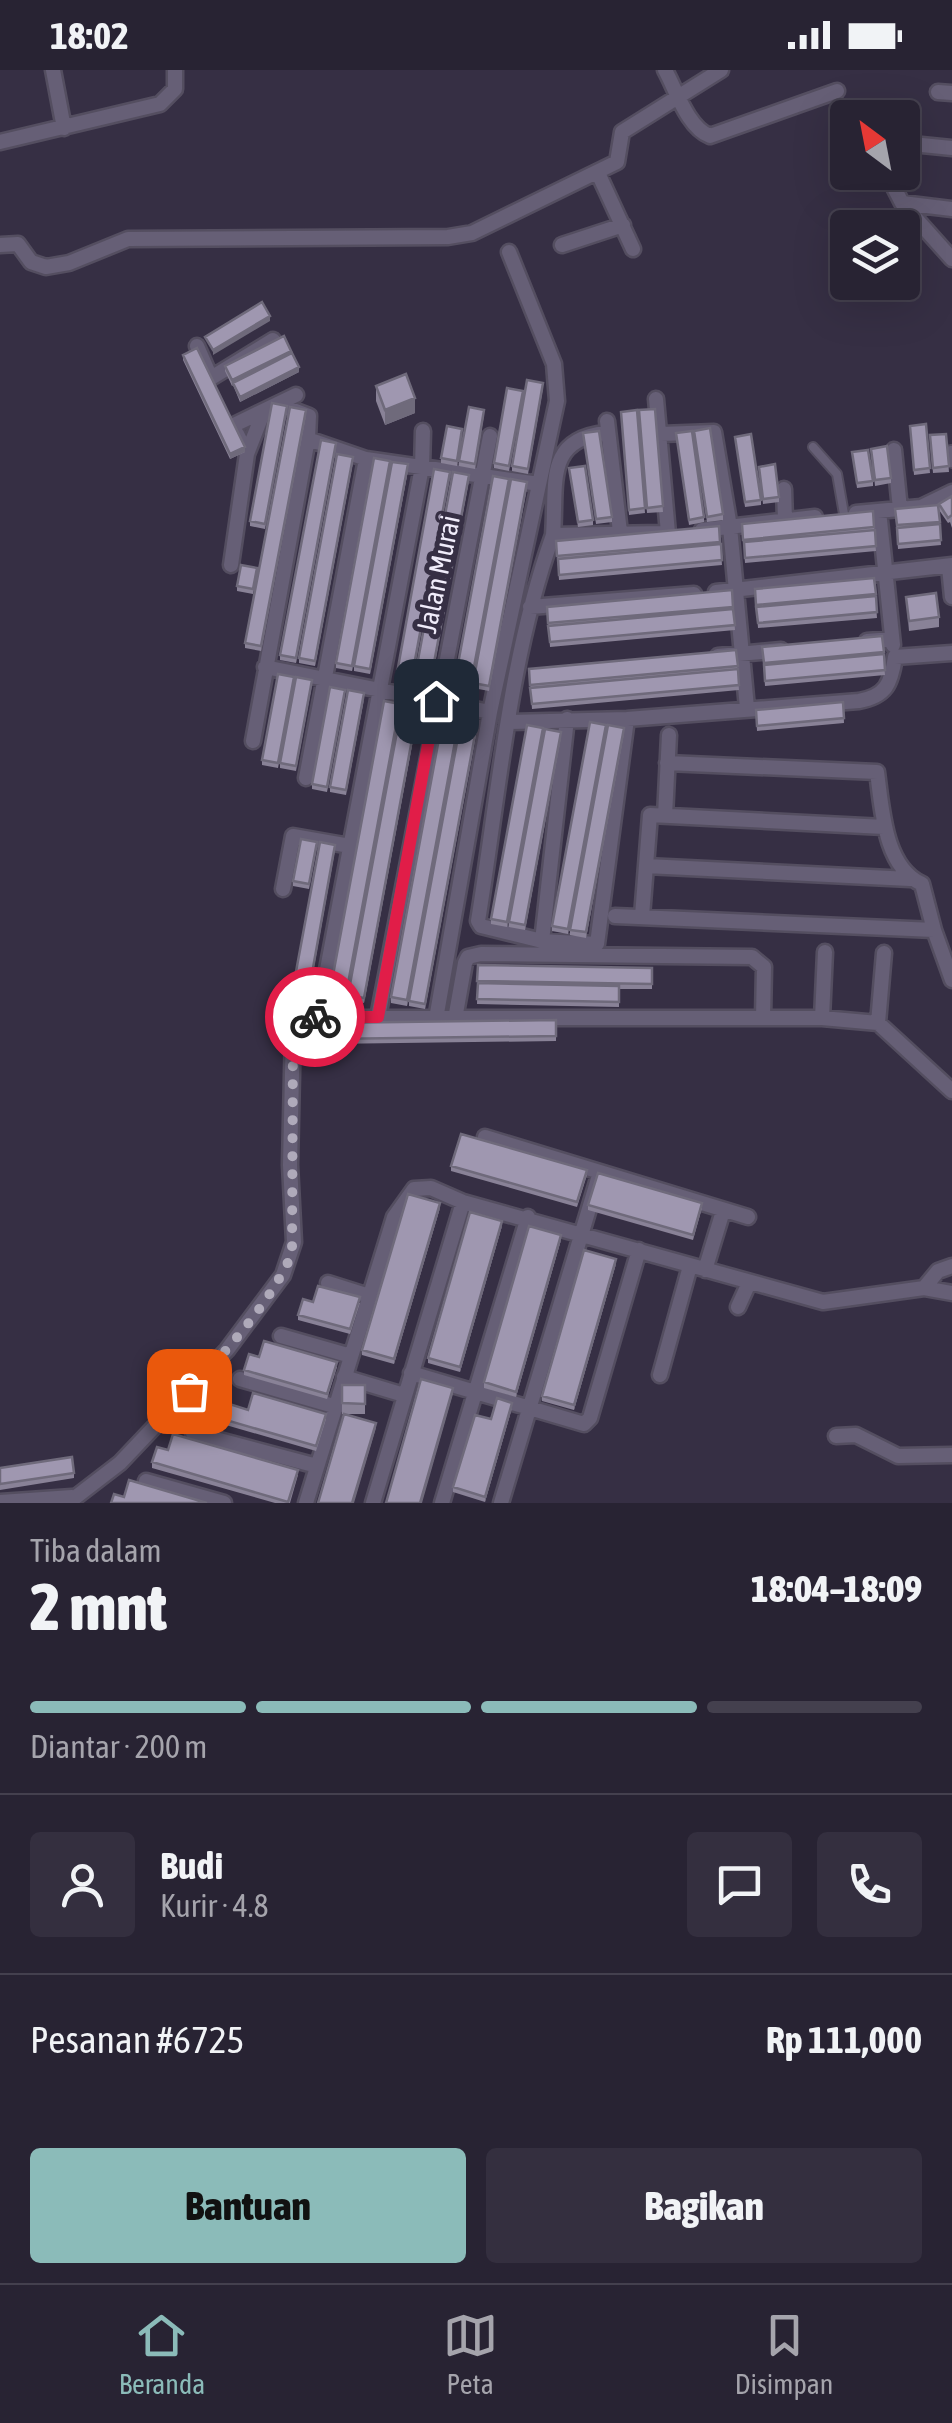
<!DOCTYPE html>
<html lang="id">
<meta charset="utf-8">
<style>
:root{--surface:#282333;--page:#342f3f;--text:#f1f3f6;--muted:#a5a4ac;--line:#44404e;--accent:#8bbbb9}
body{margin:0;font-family:"Asap Condensed",sans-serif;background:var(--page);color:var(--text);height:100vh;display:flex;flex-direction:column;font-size:38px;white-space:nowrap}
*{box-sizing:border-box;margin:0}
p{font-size:32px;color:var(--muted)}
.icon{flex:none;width:55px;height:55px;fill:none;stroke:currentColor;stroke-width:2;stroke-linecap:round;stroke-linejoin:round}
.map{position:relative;height:1433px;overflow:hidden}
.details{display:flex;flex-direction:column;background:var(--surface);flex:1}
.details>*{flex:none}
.needle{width:65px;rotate:328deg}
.controls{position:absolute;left:830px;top:30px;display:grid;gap:20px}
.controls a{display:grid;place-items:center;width:90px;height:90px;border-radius:10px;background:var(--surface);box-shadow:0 10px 40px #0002,0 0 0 2px var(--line);font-size:50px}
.pin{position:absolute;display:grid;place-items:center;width:85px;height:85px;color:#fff;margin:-42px;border-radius:20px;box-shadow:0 5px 15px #0006}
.courier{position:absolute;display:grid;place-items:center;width:100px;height:100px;margin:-50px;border:8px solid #e11d48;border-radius:50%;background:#fff;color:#222;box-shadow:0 2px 12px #0007}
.headline em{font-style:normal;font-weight:800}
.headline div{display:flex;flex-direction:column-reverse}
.headline{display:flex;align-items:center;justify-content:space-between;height:170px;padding:0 30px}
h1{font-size:65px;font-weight:800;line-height:75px}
.bar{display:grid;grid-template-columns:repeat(4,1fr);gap:15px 10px;align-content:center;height:120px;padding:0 30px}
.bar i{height:12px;border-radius:8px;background:var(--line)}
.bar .active{background:var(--accent)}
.bar p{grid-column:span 4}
.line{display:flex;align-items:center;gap:25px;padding:0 30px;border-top:2px solid var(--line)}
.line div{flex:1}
.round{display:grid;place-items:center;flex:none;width:105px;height:105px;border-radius:10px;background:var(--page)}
.action{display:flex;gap:20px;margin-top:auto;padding:20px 30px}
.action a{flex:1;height:115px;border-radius:10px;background:var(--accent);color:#111;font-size:40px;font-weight:800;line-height:115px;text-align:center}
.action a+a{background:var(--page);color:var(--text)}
.status{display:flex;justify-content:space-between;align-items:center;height:70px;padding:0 50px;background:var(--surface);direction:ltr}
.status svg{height:28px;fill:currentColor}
.tab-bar{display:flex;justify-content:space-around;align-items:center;height:140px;border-top:2px solid var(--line);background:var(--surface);font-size:28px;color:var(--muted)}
.tab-bar a{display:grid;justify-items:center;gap:5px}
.tab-bar .active{color:var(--accent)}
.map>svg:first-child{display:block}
</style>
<div class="status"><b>18:02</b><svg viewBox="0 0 49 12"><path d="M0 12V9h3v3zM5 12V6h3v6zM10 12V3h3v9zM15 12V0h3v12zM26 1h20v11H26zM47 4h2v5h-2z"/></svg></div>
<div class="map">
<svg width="952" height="1433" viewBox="0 0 952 1433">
<rect width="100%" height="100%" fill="#362f44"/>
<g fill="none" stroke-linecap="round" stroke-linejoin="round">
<!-- lane casing -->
<g stroke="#544e60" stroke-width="12">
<path id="lane" d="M813,377l24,27 7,40
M951,380l1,13"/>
</g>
<!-- street casing -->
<g stroke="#544e60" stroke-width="19">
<path id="street" d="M53,0l11,58
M665,0c11,20 23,58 45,66l127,-45
M938,22l14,1
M0,72l160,-38 15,-15v-19
M902,73l50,5
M886,102l16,31 50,56
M598,103l35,76
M902,133l50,6
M0,175l18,-1 13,18 15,5 23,-4 59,-24 320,-2 24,-4 145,-71 5,-30 99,-62
M562,175l61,-20
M197,276l14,32
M211,308l62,-38
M656,329l12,134
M607,351l13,111
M234,355l62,-30
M661,364l53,-2 16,95 17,181
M308,369l58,20 173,25
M894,380l6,59
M247,384l16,-41
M784,419l1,31
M879,441l14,134
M856,443l65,-6 31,-15
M702,460l113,-13
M553,465c4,-50 -9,-96 53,-102
M231,495l16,-111 -10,-20
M949,497l3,30
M716,522l236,-27
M530,537l164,-13
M867,571l25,-2
M718,586l63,-6
M265,597l225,45
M627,649l-30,225 -55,-3 -61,-15 -3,-5c21,-128 31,-264 75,-386l108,-2
M511,652l116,-3 232,-18c27,-5 32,-17 36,-44l57,-4
M253,671l55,-302 1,-23 -21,-8
M667,693l210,9c5,36 7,95 45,112l12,46
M306,708l60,-319
M665,746l4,-81
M646,796l264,13
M283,819l10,-53 57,10
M615,846l319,14 18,50
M642,846l8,-101 234,12
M542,871l25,-222
M318,947l104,-550 1,-36
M378,947l112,-581
M822,948l3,-66
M436,949l54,-307 67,-311 -3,-37 -45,-112
M455,949l10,-56 3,-6 13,-3 271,3 12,10 -1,51
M878,953l6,-70
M485,1067l263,80
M705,1200l18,-59
M328,1213l41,13
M924,1218l14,-17 14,-5
M738,1237l10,-22
M281,1266l70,20
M411,1303l173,51 6,-6 49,-168
M660,1305l30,-109
M344,1307l60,18
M240,1309l97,28
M193,1363l124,33
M836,1366l20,-1 42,21 54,-1
M146,1411l78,22
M0,1432l72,-5
M68,1433l52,-40 107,-113 56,-75 11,-33 -4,-77 3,-137 11,-10h518l56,5 74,68
M306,1433l88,-286 20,-28 17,-1 32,14 360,100 101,-14 28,5
M373,1433l90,-301
M442,1433l86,-286
M501,1433l99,-331"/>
</g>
<!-- lane -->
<use href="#lane" stroke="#665f76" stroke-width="8"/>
<!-- street -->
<use href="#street" stroke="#665f76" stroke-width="14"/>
</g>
<!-- wall -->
<path fill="#898297" d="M291,284l8,18 -59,30 -7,-17 -1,1 -7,-15v-5z
M183,285l62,97 -15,7 -47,-99z
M376,316l39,27 -30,12 -9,-24z
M543,318l-15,86 -16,-3v-5z
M523,326l-14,75 -15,-3v-5z
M655,339l8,103 -16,1 -8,-103z
M637,340l8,103 -16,2 -8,-103z
M287,341l-22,118 -15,-3v-5z
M306,345l-45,236 -16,-3v-5z
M484,345l-9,54 -16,-3v-5z
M926,354l4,49 -16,2 -4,-49z
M694,361l29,83v6l-16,2z
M583,363l29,84v5l-16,2z
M676,363l28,84v5l-15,3z
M462,364l-5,32 -16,-3v-5z
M946,364l3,38 -16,1 -3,-38z
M735,367l26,63v5l-16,2z
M336,378l-40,215 -16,-3v-5z
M871,379l20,29v5l-16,3z
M852,382l21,29v5l-16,2z
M353,392l-38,204 -16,-3v-5z
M390,396l-38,205 -16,-3v-5z
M759,397l20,30v5l-16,2z
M569,398l24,52v5l-15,2z
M408,400l-38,204 -16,-3v-5z
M450,407l-38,204 -15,-3v-5z
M469,410l-38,204 -16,-3v-5z
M509,414l-38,204 -16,-3v-5z
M527,417l-38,204 -16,-3v-5z
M952,426v32l-2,-6 -2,1 -9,-13v-6z
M938,435l3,40 -43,4 -3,-40z
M873,441l3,40 -131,12 -3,-39z
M719,456l3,39 -163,15 -3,-39z
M257,504l-4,20 -16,-3v-5z
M874,508l3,40 -119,10 -3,-39z
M732,520l3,40 -185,17 -3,-40z
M906,527l33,20v10l-30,4z
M882,566l3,39 -120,11 -3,-39z
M736,580l3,40 -207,19 -3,-40z
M294,612l-16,86 -16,-3v-5z
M312,615l-16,86 -16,-3v-5z
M345,625l-18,97 -15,-3v-5z
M364,629l-18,96 -16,-3v-5z
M843,632l1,21 -87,8 -1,-21z
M400,639l-56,301 -16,-3v-5z
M418,643l-54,290 -16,-3v-5z
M459,656l-52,280 -16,-3v-6z
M477,659l-52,280 -16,-3v-5z
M606,660l-38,204 -16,-3v-5z
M624,663l-38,205 -16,-3v-5z
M543,664l-36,193 -16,-3v-5z
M561,667l-36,193 -16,-3v-5z
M320,772l15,8 -29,162 -14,-3 -1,13 -16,-3v-5l15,-8z
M317,777l-8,42 -16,-3v-5z
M478,895l174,3v21h-33v18l-142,-3z
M556,950v21l-229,3v-21z
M312,960v22h-11v-21z
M451,1096l136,9 -10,32 -126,-36z
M588,1135l114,3 -9,32 -105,-30z
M440,1138l-46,156 -32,-9v-5z
M502,1156l-42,146 -32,-9v-5z
M561,1170l-45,157 -32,-9v-6z
M616,1194l-42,146 -32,-9v-5z
M313,1232l47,1 -10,31 -52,-14v-5z
M259,1287l78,10 -10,32 -83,-24v-5z
M342,1315h23v29h-23z
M512,1338l-27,94 -32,-10v-5l38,-68z
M248,1340l78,9 -10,32 -104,-30v-5z
M168,1380l130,25 -8,28h-15l-123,-35v-6z
M0,1398l74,5v5l-74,12z"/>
<!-- shaded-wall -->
<path fill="#6f6a7b" d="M270,246v5l-57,34v-5z
M291,281v5l-59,30v-6z
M299,297v5l-59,30v-5z
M415,328v15l-30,12v-15z
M306,340v5l-45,236v-5z
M336,373v5l-40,215v-5z
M245,377v5l-15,7v-5z
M353,387v5l-38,204v-5z
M390,391v5l-38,205v-5z
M408,394v6l-38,204v-5z
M450,402v5l-38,204v-5z
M469,405v5l-38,204v-5z
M509,409v5l-38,204v-5z
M527,412v5l-38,204v-5z
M400,634v5l-56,301v-5z
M418,637v6l-54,290v-5z
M459,650v6l-52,280v-6z
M477,654v5l-52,280v-5z
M606,655v5l-38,204v-5z
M543,658v6l-36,193v-5z
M624,658v5l-38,205v-6z
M561,662v5l-36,193v-5z
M440,1133v5l-46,156v-5z
M502,1151v5l-42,146v-5z
M561,1165v5l-45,157v-5z
M616,1189v5l-42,146v-5z
M453,1318v6l-31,109h-2z
M512,1333v5l-27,94v-5z
M376,1353v5l-22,75h-2z"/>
<!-- building -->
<path fill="#9f97b0" stroke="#6f6a7b" stroke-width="2.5" d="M262,232l8,14 -57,34 -8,-13z
M284,266l7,15 -59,29 -7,-14z
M197,278l48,99 -15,7 -47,-99z
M292,283l7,14 -59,30 -7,-14z
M406,304l9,24 -30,12 -9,-24z
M527,310l16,3 -15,86 -16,-3z
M507,318l16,3 -14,75 -15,-3z
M272,333l15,3 -22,118 -15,-3z
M290,337l16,3 -45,236 -16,-3z
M469,337l15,3 -9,54 -16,-3z
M655,339l8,97 -16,2 -8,-98z
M637,340l8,98 -16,2 -8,-98z
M926,354l4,44 -16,2 -4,-44z
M447,356l15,3 -5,32 -16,-3z
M710,358l13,86 -16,3 -13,-86z
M599,361l13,86 -16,2 -13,-86z
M692,361l12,86 -15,3 -13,-87z
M751,364l10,66 -16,2 -10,-65z
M946,364l3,32 -16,2 -3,-33z
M321,370l15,3 -40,215 -16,-3z
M887,376l4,32 -16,2 -4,-31z
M868,380l5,31 -16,2 -5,-31z
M337,384l16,3 -38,204 -16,-3z
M374,388l16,3 -38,205 -16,-3z
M392,392l16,2 -38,205 -16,-3z
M775,394l4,33 -16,2 -4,-32z
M585,396l8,54 -15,2 -9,-54z
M434,399l16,3 -38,204 -15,-3z
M453,402l16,3 -38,204 -16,-3z
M493,406l16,3 -38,204 -16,-3z
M511,409l16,3 -38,204 -16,-3z
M952,426v19l-4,3 -9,-14z
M938,435l2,17 -43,3 -2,-16z
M873,441l1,16 -131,13 -1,-16z
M940,454l1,16 -43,4 -1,-16z
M719,456l1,16 -163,14 -1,-15z
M875,460l1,16 -131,12 -1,-16z
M721,474l1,16 -163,15 -1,-16z
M241,495l16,3 -4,21 -16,-3z
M874,508l2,16 -120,11 -1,-16z
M732,520l1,17 -185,16 -1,-16z
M936,523l3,24 -30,4 -3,-24z
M876,526l1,16 -119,11 -2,-16z
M733,539l2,16 -185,17 -2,-16z
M882,566l2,16 -120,11 -2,-16z
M736,580l2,16 -208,19 -1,-16z
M884,584l1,16 -120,11 -1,-16z
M738,599l1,16 -207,19 -2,-16z
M278,604l16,3 -16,86 -16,-3z
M296,607l16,3 -16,86 -16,-3z
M330,617l15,3 -18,97 -15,-3z
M348,620l16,3 -18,97 -16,-3z
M384,631l16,3 -56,301 -16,-3z
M843,632l1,16 -87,8 -1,-16z
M402,635l16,2 -54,291 -16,-3z
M443,647l16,3 -52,280 -16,-3z
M461,651l16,3 -52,280 -16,-3z
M590,652l16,3 -38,204 -16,-3z
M527,655l16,3 -36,194 -16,-3z
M608,655l16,3 -38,204 -16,-2z
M545,659l16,3 -36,193 -16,-3z
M301,769l16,3 -8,42 -16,-3z
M320,772l15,3 -29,162 -16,-3z
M478,895l174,3v16l-175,-3z
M478,913l141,3v16l-142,-3z
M276,934l16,2 -1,10 -16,-2z
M556,950v16l-229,3v-16z
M312,960v16h-11v-15z
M461,1064l126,36 -10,32 -126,-36z
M598,1103l104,30 -9,32 -105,-30z
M408,1124l32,9 -46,156 -32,-9z
M470,1142l32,9 -42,146 -32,-9z
M529,1156l32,9 -45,157 -32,-10z
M584,1180l32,9 -42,146 -32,-9z
M318,1216l42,11 -10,32 -52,-14 5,-16 10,3z
M264,1271l73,21 -10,32 -83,-24 5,-16 10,3z
M421,1309l32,9 -33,115h-34z
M342,1315h23v19l-23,-1z
M253,1323l73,21 -10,32 -104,-30 5,-16 31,10z
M497,1328l15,5 -27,94 -32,-10 22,-72 16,4z
M344,1344l32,9 -24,80h-34z
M173,1364l125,36 -10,32 -136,-40 5,-15 11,3z
M72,1387l2,16 -74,11v-16z
M129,1410l78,23h-96l3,-9 10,3z"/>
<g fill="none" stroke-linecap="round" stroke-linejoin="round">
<!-- done -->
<path stroke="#afaaba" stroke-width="10" stroke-dasharray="0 18" d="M189,1321c38,-41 79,-85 103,-137l1,-226 11,-10 11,-1"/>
<!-- route -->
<path stroke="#e11d48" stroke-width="12" d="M315,947h63l58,-316"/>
</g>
<g text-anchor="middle" stroke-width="10" stroke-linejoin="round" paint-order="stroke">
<!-- street labels -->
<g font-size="28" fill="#f0ecfa" stroke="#362f44">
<text transform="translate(438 504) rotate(-78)" y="10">Jalan Murai</text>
</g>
</g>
</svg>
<div class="controls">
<a><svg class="needle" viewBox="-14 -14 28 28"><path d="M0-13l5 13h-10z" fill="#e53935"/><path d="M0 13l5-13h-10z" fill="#a5a4ac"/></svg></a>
<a><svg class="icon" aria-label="layers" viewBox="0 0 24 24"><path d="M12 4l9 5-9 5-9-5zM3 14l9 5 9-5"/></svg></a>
</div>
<div class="pin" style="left:189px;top:1321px;background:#ea580c"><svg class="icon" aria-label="bag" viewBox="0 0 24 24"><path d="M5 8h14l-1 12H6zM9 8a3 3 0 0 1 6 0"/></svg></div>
<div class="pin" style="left:436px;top:631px;background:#1f2937"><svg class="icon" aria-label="home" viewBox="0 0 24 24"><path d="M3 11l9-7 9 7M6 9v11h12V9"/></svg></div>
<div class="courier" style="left:315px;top:947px"><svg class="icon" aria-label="bike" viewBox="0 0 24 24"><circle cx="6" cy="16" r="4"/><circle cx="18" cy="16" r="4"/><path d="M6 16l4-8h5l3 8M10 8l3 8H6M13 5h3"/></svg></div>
</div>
<section class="details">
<div class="headline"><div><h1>2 mnt</h1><p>Tiba dalam</p></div><em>18:04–18:09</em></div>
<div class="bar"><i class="active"></i><i class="active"></i><i class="active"></i><i></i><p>Diantar · 200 m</p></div>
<div class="line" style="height:180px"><a class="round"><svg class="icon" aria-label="person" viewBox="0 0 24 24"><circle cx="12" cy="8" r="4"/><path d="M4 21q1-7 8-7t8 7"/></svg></a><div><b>Budi</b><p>Kurir · 4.8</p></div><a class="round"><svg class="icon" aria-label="chat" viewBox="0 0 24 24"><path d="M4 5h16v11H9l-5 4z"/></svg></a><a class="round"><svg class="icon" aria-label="phone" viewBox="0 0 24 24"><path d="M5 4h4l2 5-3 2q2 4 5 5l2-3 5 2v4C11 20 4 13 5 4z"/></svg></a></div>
<div class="line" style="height:130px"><div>Pesanan #6725</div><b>Rp 111,000</b></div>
<div class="action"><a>Bantuan</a><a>Bagikan</a></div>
</section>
<nav class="tab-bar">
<a class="active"><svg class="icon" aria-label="home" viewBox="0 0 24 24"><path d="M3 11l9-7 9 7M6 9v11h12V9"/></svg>Beranda</a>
<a><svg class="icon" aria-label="map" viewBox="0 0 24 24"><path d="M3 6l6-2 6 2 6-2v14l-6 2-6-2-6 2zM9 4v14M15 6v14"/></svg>Peta</a>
<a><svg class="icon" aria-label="saved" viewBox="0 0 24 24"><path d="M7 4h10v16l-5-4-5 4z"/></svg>Disimpan</a>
</nav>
